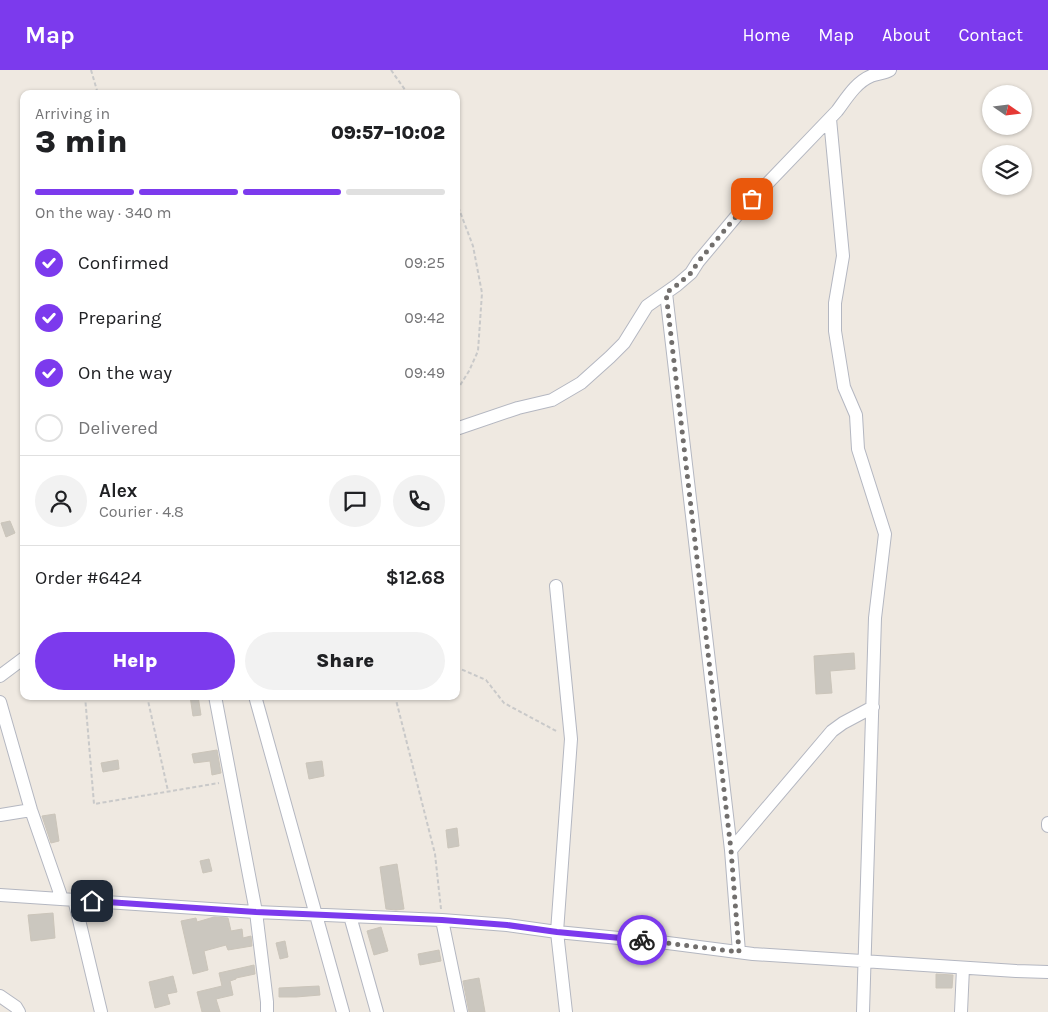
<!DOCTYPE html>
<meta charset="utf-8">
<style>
:root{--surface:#fff;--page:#f2f2f2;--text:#202124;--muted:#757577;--line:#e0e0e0;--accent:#7c3aed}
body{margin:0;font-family:Karla,sans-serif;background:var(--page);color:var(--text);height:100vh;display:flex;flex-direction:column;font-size:19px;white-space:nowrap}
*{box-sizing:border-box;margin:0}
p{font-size:16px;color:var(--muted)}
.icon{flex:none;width:28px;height:28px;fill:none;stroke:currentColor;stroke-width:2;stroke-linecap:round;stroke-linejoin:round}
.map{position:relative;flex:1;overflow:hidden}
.details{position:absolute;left:20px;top:20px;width:440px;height:610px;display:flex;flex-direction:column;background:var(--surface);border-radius:10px;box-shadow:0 1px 4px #0004}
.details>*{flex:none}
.needle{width:32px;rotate:104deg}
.controls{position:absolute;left:982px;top:15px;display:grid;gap:10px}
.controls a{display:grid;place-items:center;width:50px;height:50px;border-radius:50%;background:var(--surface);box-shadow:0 1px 4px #0004;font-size:25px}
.pin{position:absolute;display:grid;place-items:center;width:42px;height:42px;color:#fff;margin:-21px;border-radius:10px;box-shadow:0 2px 8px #0006}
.courier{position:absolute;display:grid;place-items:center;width:50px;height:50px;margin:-25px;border:4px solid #7c3aed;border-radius:50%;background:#fff;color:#222;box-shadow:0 1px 6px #0007}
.summary em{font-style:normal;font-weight:800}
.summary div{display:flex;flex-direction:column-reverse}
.summary{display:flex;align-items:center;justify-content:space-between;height:85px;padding:0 15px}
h1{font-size:32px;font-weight:800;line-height:38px}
.bar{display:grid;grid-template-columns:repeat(4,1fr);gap:8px 5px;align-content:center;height:60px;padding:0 15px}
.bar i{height:6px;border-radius:4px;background:var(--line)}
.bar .on{background:var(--accent)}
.bar p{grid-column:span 4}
.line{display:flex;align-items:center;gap:12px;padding:0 15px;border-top:1px solid var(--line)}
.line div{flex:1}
.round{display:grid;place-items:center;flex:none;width:52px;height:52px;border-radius:26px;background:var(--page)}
ol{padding:0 15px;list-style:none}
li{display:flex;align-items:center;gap:15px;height:55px}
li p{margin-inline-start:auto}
li .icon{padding:5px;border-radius:50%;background:var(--accent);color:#fff;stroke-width:4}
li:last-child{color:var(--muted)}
li i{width:28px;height:28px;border:2px solid var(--line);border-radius:50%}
.cta{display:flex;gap:10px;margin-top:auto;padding:10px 15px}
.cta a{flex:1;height:58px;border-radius:30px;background:var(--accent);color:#fff;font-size:20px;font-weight:800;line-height:58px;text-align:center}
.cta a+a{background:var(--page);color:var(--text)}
header{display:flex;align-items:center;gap:30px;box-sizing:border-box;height:70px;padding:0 25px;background:var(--accent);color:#fff}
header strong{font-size:24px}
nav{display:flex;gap:28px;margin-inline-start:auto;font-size:18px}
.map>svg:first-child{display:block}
</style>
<header>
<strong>Map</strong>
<nav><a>Home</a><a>Map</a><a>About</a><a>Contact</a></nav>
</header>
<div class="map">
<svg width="1048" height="942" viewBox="0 0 1048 942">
<rect width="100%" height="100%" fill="#efe9e1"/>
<!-- building -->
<path fill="#cbc7bf" stroke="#cbc5ba" d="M10,451l5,12 -9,4 -5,-14z
M854,583l1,16 -25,2 2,22 -16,1 -2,-38z
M190,626h8l3,19 -8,1z
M217,680l4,23 -9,2 -2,-14 -16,2 -2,-9z
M118,690l1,9 -16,3 -2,-9z
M322,691l2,15 -15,3 -3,-16z
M55,744l4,27 -8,2 -9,-27z
M457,758l2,18 -11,2 -2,-18z
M209,789l3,12 -9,2 -3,-12z
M397,794l7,45 -8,1 -10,-1 -6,-42z
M53,843l2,25 -24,3 -3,-26z
M214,847l14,1 3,13 11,-2 1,9 8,-2 1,10 -24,4 -2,-5 -22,6 4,19 -15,4 -12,-53 15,-3 1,4z
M381,857l7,24 -14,4 -7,-24z
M285,871l3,16 -8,2 -4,-16z
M439,880l2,11 -21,4 -2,-11z
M254,895l1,9 -19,4v1l-6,2 3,14 -17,4 4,13h-18l-5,-20 25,-6 -3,-13z
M936,904l17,1 -1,13h-16z
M173,906l4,16 -10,2 3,10 -15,4 -6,-26z
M479,908l6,34h-16l-6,-31z
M319,916l1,9 -24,2h-17v-9z"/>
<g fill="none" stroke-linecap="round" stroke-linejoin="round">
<!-- minor casing -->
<g stroke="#b4b7c1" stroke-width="14">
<path id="minor" d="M830,49l13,137 -8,47v28l9,56 12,28 2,34 27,85 -10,84 -12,394
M666,223l65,557
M456,359l62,-21 34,-8 29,-17 29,-26 14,-14 23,-37 30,-21 14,-12 7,-11 41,-49 98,-102c9,-12 19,-29 34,-35 6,-3 13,-2 19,-6
M556,516l15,153 -14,193 9,80
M0,606l24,-18
M215,626l41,216 11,90v10
M255,626l88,316
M0,632l31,108 31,89
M0,745l31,-5
M1048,753v3
M0,825l256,17 186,8 65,5 50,7 103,10 93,12 263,17 32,1
M74,829l27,113
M350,846l27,96
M442,850l19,92
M739,882l-8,-102 101,-119 11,-8 30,-16
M0,926l16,11 3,5
M961,942l2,-44"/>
</g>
<!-- path -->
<path stroke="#c9c9c9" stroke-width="2" stroke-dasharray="4 2.5" stroke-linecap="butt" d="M91,0l7,24
M391,0l17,24
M456,131l17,45 9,47 -4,58 -9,20 -10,16 -3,16 2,14
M456,597l30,13 18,23 54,29
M85,626l9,108 125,-21
M147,626l21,95
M395,626l40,158 6,55"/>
<!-- minor -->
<use href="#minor" stroke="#fff" stroke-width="12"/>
</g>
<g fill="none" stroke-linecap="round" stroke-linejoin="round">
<!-- done -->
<path stroke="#726f6d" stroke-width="5" stroke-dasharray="0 9" d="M642,870l97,12 -8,-102 -65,-557 11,-8 14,-12 7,-11 41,-49 13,-14"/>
<!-- route -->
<path stroke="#7c3aed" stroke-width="6" d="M92,831l164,11 186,8 65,5 50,7 85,8"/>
</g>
</svg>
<div class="controls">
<a><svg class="needle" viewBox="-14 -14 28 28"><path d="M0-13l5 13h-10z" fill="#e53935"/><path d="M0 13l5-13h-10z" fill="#757577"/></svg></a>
<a><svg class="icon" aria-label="layers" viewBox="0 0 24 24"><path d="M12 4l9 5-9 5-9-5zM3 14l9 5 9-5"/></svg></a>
</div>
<div class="pin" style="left:752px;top:129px;background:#ea580c"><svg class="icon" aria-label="bag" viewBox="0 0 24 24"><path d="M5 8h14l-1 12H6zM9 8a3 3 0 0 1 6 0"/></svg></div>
<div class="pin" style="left:92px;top:831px;background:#1f2937"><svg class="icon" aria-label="home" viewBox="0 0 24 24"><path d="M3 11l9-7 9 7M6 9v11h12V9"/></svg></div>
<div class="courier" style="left:642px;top:870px"><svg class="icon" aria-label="bike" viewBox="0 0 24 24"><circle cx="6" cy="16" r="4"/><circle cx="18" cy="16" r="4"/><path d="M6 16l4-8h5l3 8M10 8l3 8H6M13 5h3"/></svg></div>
<section class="details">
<div class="summary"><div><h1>3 min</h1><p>Arriving in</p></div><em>09:57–10:02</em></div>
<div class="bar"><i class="on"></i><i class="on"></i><i class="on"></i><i></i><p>On the way · 340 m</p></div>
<ol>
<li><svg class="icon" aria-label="check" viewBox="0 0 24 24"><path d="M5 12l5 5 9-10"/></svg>Confirmed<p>09:25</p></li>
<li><svg class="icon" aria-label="check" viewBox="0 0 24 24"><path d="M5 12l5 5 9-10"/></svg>Preparing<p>09:42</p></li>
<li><svg class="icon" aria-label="check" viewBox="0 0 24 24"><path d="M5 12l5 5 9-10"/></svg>On the way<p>09:49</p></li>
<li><i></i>Delivered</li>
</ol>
<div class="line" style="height:90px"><a class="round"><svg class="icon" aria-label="person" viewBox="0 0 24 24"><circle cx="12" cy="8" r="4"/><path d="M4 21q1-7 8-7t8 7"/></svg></a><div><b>Alex</b><p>Courier · 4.8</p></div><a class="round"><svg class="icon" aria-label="chat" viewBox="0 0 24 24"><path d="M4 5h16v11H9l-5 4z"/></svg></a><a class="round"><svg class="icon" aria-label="phone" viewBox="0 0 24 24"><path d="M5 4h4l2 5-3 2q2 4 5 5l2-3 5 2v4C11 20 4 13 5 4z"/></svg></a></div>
<div class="line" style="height:65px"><div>Order #6424</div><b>$12.68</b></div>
<div class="cta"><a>Help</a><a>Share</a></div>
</section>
</div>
